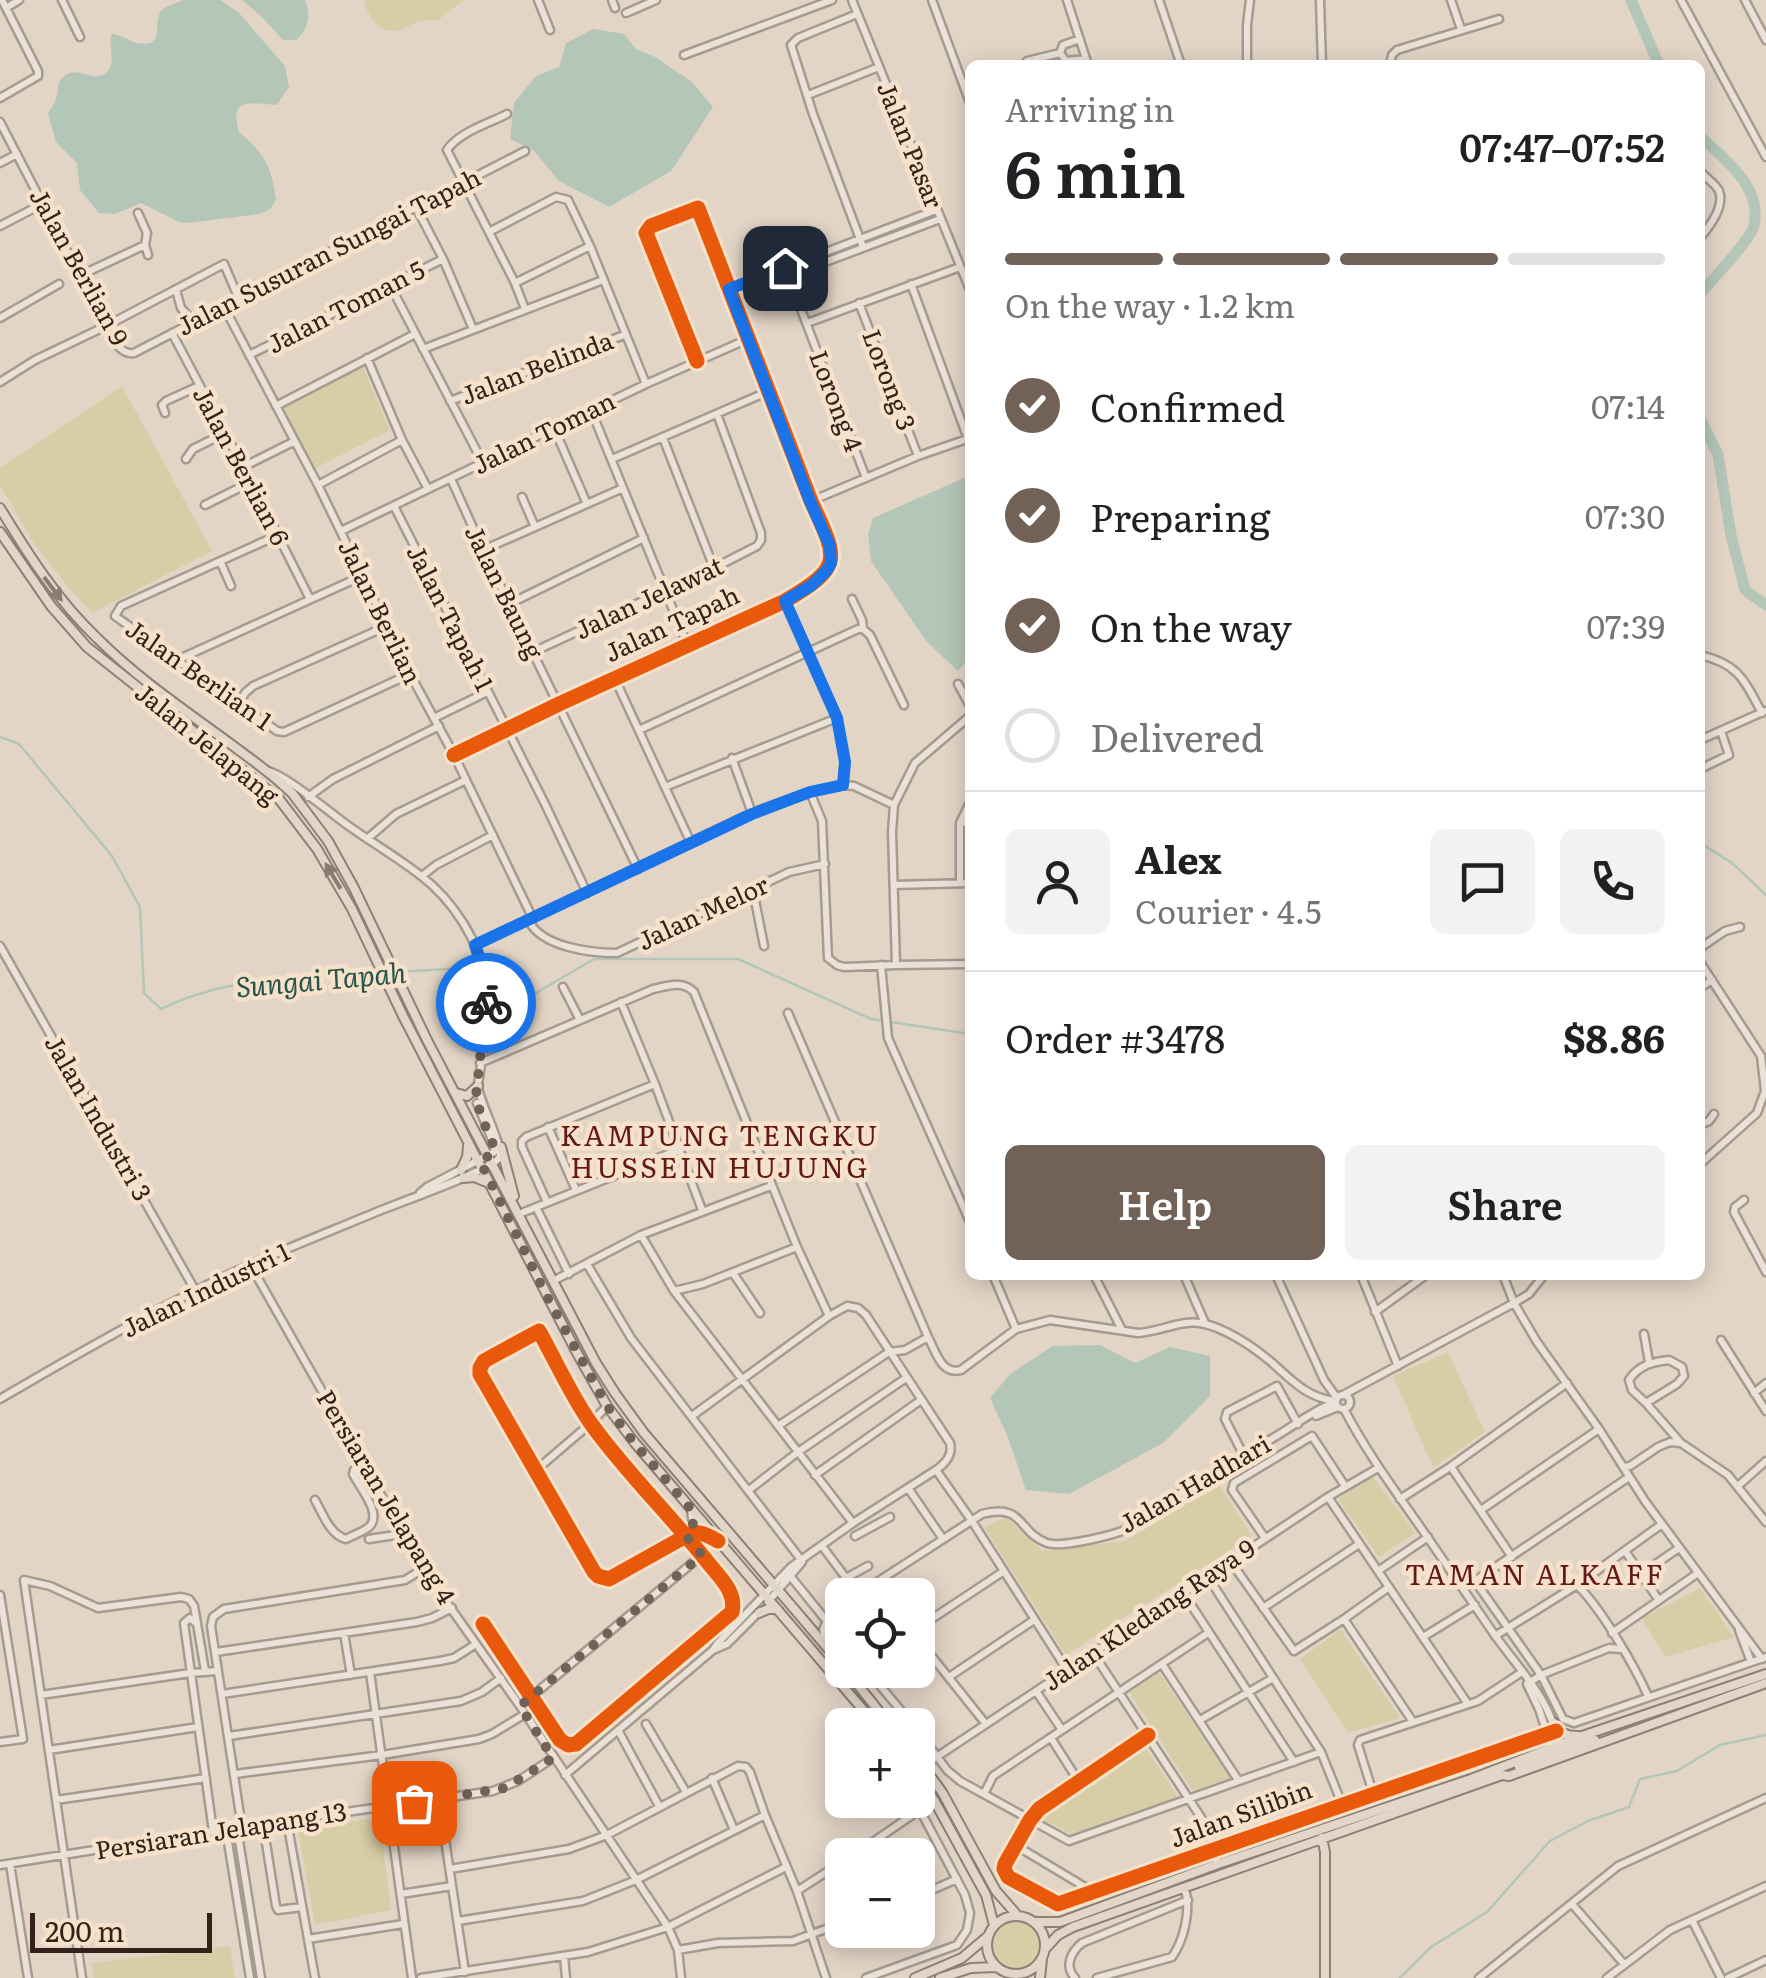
<!DOCTYPE html>
<meta charset="utf-8">
<style>
:root{--surface:#fff;--page:#f2f2f2;--text:#202124;--muted:#757577;--line:#e0e0e0;--accent:#716156}
body{margin:0;font-family:Literata,serif;background:var(--page);color:var(--text);height:100vh;display:flex;flex-direction:column;font-size:38px;white-space:nowrap}
*{box-sizing:border-box;margin:0}
p{font-size:32px;color:var(--muted)}
.icon{flex:none;width:55px;height:55px;fill:none;stroke:currentColor;stroke-width:2;stroke-linecap:round;stroke-linejoin:round}
.map{position:relative;flex:1;overflow:hidden}
.sheet{position:absolute;left:965px;top:60px;width:740px;height:1220px;display:flex;flex-direction:column;background:var(--surface);border-radius:15px;box-shadow:0 5px 25px #0003}
.sheet>*{flex:none}
.controls{position:absolute;left:825px;top:1578px;display:grid;gap:20px}
.controls a{display:grid;place-items:center;width:110px;height:110px;border-radius:15px;background:var(--surface);box-shadow:0 5px 25px #0003;font-size:50px}
.scale{position:absolute;left:30px;bottom:25px;width:182px;box-sizing:border-box;padding-left:10px;border:5px solid #34221a;border-top:0;font-size:28px;line-height:35px;white-space:nowrap;color:#34221a;-webkit-text-stroke:8px #f6e1ca;paint-order:stroke}
.pin{position:absolute;display:grid;place-items:center;width:85px;height:85px;color:#fff;margin:-42px;border-radius:20px;box-shadow:0 5px 15px #0006}
.courier{position:absolute;display:grid;place-items:center;width:100px;height:100px;margin:-50px;border:8px solid #1a73e8;border-radius:50%;background:#fff;color:#222;box-shadow:0 2px 12px #0007}
.overview em{font-style:normal;font-weight:600}
.overview div{display:flex;flex-direction:column-reverse}
.overview{display:flex;align-items:center;justify-content:space-between;height:170px;padding:0 40px}
h1{font-size:65px;font-weight:600;line-height:75px}
.bar{display:grid;grid-template-columns:repeat(4,1fr);gap:15px 10px;align-content:center;height:120px;padding:0 40px}
.bar i{height:12px;border-radius:8px;background:var(--line)}
.bar .selected{background:var(--accent)}
.bar p{grid-column:span 4}
.line{display:flex;align-items:center;gap:25px;padding:0 40px;border-top:2px solid var(--line)}
.line div{flex:1}
.round{display:grid;place-items:center;flex:none;width:105px;height:105px;border-radius:15px;background:var(--page)}
ol{padding:0 40px;list-style:none}
li{display:flex;align-items:center;gap:30px;height:110px}
li p{margin-inline-start:auto}
li .icon{padding:10px;border-radius:50%;background:var(--accent);color:#fff;stroke-width:4}
li:last-child{color:var(--muted)}
li i{width:55px;height:55px;border:5px solid var(--line);border-radius:50%}
.button{display:flex;gap:20px;margin-top:auto;padding:20px 40px}
.button a{flex:1;height:115px;border-radius:15px;background:var(--accent);color:#fff;font-size:40px;font-weight:600;line-height:115px;text-align:center}
.button a+a{background:var(--page);color:var(--text)}
.map>svg:first-child{display:block}
</style>
<div class="map">
<svg width="1766" height="1978" viewBox="0 0 1766 1978">
<rect width="100%" height="100%" fill="#e3d5c6"/>
<!-- green -->
<path fill="#d7cea7" d="M366,0h98l-26,20 -18,1 -23,10 -12,-1 -11,-8 -9,-15z
M362,365l28,65 -76,39 -31,-63z
M122,386l90,165 -120,62 -24,-26 -33,-42 -35,-60v-17z
M1448,1352l37,80 -52,35 -40,-91z
M1373,1477l42,56 -36,24 -41,-58z
M1219,1484l33,52 -186,119 -82,-128 22,-10 36,34 83,-10z
M1700,1588l34,49 -69,20 -23,-39z
M1341,1629v1l59,88 -52,15 -48,-74z
M1159,1672l71,106 -37,13 -64,-99z
M1145,1747l33,50 -105,38 -33,-17 9,-8z
M379,1817l12,93 -76,15 -17,-95z
M989 1944a25 25 0 1 1 50 0a25 25 0 1 1-50 0Z
M230,1946l5,32h-141l-2,-15z"/>
<!-- water -->
<path fill="#b3c6b7" d="M184,0h36l19,13 46,53 4,21 -12,18c-24,-1 -49,-10 -38,27 25,21 33,35 37,68l-6,9 -10,5 -73,9 -8,-1 -38,-19 -26,11 -16,-1 -19,-23 -3,-27 -21,-21 -8,-29c3,-4 6,-9 8,-14 3,-8 0,-15 7,-22 13,-14 32,8 44,-5 10,-10 0,-26 5,-38 15,1 20,13 39,9l5,-5c4,-29 -2,-27 28,-38z
M242,0h63c6,15 4,30 -9,40h-13l-22,-24z
M593,29l31,5 12,15 19,8 37,25 21,25 -42,64 -62,36 -50,-26 -25,-30 -24,-12 4,-36 22,-27 23,-9 7,-24z
M964,478l6,2v177l-12,14 -31,-29 -56,-81 -3,-27 5,-16z
M1100,1345l35,18 35,-16 40,9v40l-47,47 -94,51 -43,-4 -19,-55 -17,-37 20,-24 43,-28z"/>
<g fill="none" stroke-linecap="round" stroke-linejoin="round">
<!-- stream -->
<path stroke="#b3c6b7" stroke-width="2.5" d="M0,737l19,7 93,112 28,51 4,86 17,16c68,-34 145,-31 219,-36
M1700,843l32,20 34,32
M398,972l66,-4 72,25 58,-34h144l133,60 99,15
M1400,1978l31,-31 56,-35 63,-71 38,-20 41,-14 11,-28 37,-8 43,-26 46,-10"/>
<!-- river -->
<path stroke="#b3c6b7" stroke-width="11" d="M1631,0l28,65
M1700,136c25,24 63,51 54,90 -3,13 -43,55 -54,68
M1700,418l18,37 13,80 14,55 21,15"/>
<!-- minor casing -->
<g stroke="#a79b90" stroke-width="11">
<path id="minor" d="M62,0l18,37
M538,0l12,30
M612,0l3,8
M852,0l118,290
M932,0l38,103
M1067,0l21,65
M1159,0l22,65
M1320,0l2,65
M1451,0l10,29
M1681,0l85,157
M1745,0l21,40
M6,8l13,-8
M626,13l30,-13
M857,14l-59,24 -7,7 22,69 50,133
M1080,39l-17,6 -3,8 6,8 20,-2
M684,55l148,-55
M1027,61l33,-8
M1247,65v-40l3,-25
M1390,65l2,-10 5,-5 102,-31
M808,95l71,-28
M0,98l38,-22v-5l-36,-71
M507,114c-19,10 -48,18 -60,36l68,133 10,26
M0,122l106,204c7,12 13,29 28,27l391,-202
M0,163l17,-9
M417,209l26,50 30,70
M138,213l9,20 -2,12 3,10
M0,226l44,-23
M489,232l67,-35 12,3 22,46 56,138
M1700,238c9,-11 25,-31 19,-47 -3,-7 -13,-13 -18,-19
M785,268l81,210
M81,275l64,-30
M515,283l75,-37
M911,284l57,155
M390,285l93,178
M729,289l207,-79
M176,290l5,18 13,14
M732,297l208,-78
M859,303l59,153
M224,307l94,178 92,189 44,81 79,164
M0,318l59,-34
M807,323l153,-56
M172,333l79,149 59,117
M423,349l180,-69
M249,355l194,-96
M367,358l35,82 26,49
M0,382l35,-22 71,-34 118,-62 15,35
M450,401l174,-66
M276,406l139,-72
M591,410l96,234
M165,413l-3,-8 4,-4 33,-15
M554,428l33,76
M663,438l51,130
M186,459l7,-10 32,-16
M612,459l157,-68
M243,467l52,-26
M451,479l32,71 155,319
M318,485l84,-45
M522,497l13,30
M811,501l107,-45 52,-18
M205,505l46,-23
M394,506l151,298 42,89
M341,531l305,-147 102,-45
M278,535l-157,71 -6,10 162,115 7,1 126,-58
M483,550l140,-62
M220,561l11,25
M852,599l10,21 1,9
M785,601l52,117 8,44 -2,23
M509,604l135,-66
M533,652l181,-84 43,-22 4,-6v-7l-44,-119
M1700,655c39,9 44,25 62,58
M177,660l185,-84
M615,679l76,164
M958,684l12,22
M239,704l6,-11 8,-7 134,-60
M970,716l-55,47 -21,42 -2,27 4,133 74,-1
M434,718l53,-26
M639,730l219,-101h5l7,6 34,70
M1700,740l65,-29
M454,755l105,-51 226,-103c59,-35 53,-41 26,-100l-113,-293 -47,18 -5,7 51,128
M732,758l20,55
M1700,769l29,-14 -8,-24
M268,771c21,6 62,42 82,56 23,16 48,31 70,48 33,25 61,68 66,109 4,34 -4,73 -9,107
M665,787l172,-69
M810,792l12,29 6,137 9,7 7,2 52,-2
M308,797l25,-18 106,-53
M960,823l10,-1
M367,839l29,-25 70,-34
M422,876l14,-11 57,-30
M960,883v-60l10,-21
M894,885l76,-2
M753,890l11,56
M529,921c13,26 61,32 88,32l172,-81 36,-8
M475,945l277,-132 58,-21 33,-7 11,1 40,19
M0,946l195,344
M1700,948l25,-17 15,-4
M1700,962l61,94 4,35 -8,22 -57,51
M881,965l7,73 82,184
M563,987l17,33
M1700,988l12,-8
M621,1002l34,82 47,126
M788,1013l140,324
M480,1063l173,-74c15,-3 29,-9 41,3l103,255 32,69
M1700,1125l9,-4 5,-7
M548,1127l28,63
M420,1193l7,-6 67,-35 1,-5 -18,-44
M1744,1200l-9,7 -1,5 32,60
M547,1202l-25,-55v-6l4,-4 129,-53
M536,1207l33,67
M519,1214l159,-64
M641,1235l33,56 179,232
M587,1264l44,74 171,223
M251,1266l172,303 97,137 148,221 10,23 3,28
M733,1273l27,40
M993,1275l23,54
M1094,1275l27,53
M1184,1275l21,48
M1276,1275l48,105 13,18
M1361,1275l37,91
M1503,1275l11,28 23,39 62,87 46,72 117,158
M553,1281l88,-46 130,-49
M674,1291l29,-7 94,-37
M1375,1312l51,-37
M1644,1334l5,28
M1721,1340l45,71
M1669,1360l13,7 2,9 -7,8 -31,19 -14,-13 -3,-10c10,-15 23,-18 40,-20z
M1754,1393l12,-10
M1343,1395l171,-92 15,-9 15,-19
M1336 1402a7 7 0 1 1 14 0a7 7 0 1 1-14 0Z
M0,1399c63,-37 127,-74 193,-107 58,-30 121,-54 181,-79 21,-9 116,-42 125,-55 6,-9 -19,-55 -21,-71
M1646,1403l34,39
M1344,1409c24,46 55,87 84,129 22,32 44,64 66,96 27,38 56,64 65,111
M692,1416l137,-100 18,-10 11,2 8,7 84,128c3,12 -4,20 -14,27l-83,53 -62,44 -74,77 -4,6
M1316,1416l22,-9
M778,1426l111,-74 16,-2 23,-13c8,15 13,38 33,33l55,-41 34,-9 88,13c21,-1 42,-13 62,-10 24,4 52,23 70,38 21,18 36,37 66,40
M1244,1456l-19,-37 2,-7 50,-26 21,38
M1451,1467l61,90
M1623,1467l7,-1 28,-19 12,-5 11,1 47,32 38,47
M936,1470l36,51 95,149
M535,1471l56,-48 16,-17
M815,1475l106,-75
M1738,1486l28,-25
M908,1488l35,51
M749,1490l49,-38 108,-74
M1328,1497l140,207
M1400,1499l50,-32 117,-84
M315,1500c8,14 15,35 31,39 7,-4 17,-7 23,-12 14,-13 -9,-39 -16,-53l1,-4 9,-7
M1481,1510l118,-81
M687,1535l6,-10 -2,-15
M855,1536l35,-19
M1265,1538l-33,-48 2,-7 78,-47 33,50
M369,1539l33,-5
M822,1546l24,32 22,-12
M1625,1551l33,48
M1231,1562l63,89 50,-32 45,-32
M1378,1571l50,-34
M1641,1574l38,-26
M791,1577l51,63
M1208,1577l113,175 21,52
M1475,1581l66,94 22,44 11,4 192,-66
M1577,1585c24,23 57,80 71,111
M1463,1589l166,-112
M1184,1594l110,168
M0,1595l23,144 -23,3
M883,1595l-9,-11 108,-70c43,-11 35,18 65,29 16,5 67,-8 83,-15 17,-8 34,-24 51,-35 29,-20 62,-36 92,-55 19,-11 41,-28 60,-35
M768,1602l34,-40
M1263,1608l96,-64
M1344,1619l69,103
M827,1620l-4,10 5,17
M197,1624l-7,-6 -6,5 29,208
M483,1624l77,116 8,5 8,-1 156,-132c5,-21 -14,-36 -26,-52 -37,-46 -80,-88 -114,-135 -21,-29 -36,-64 -53,-94l-55,30 -4,7v6l114,198 4,4 11,3 77,-43c12,-6 20,-2 31,4
M918,1628l86,-57
M1739,1630l12,32
M344,1633l7,42
M1612,1633l86,-60
M1495,1636l82,-51 85,-61
M1423,1637l52,-32
M918,1639l67,84
M216,1652l201,-30 15,-4 20,-10
M1093,1653l113,172 12,39
M1162,1664l76,116
M867,1670l46,55
M370,1672l42,306
M949,1677l85,-57
M1527,1684l14,-9 68,-27 11,1
M1527,1684l12,25 13,39
M1036,1691l26,39
M222,1694l218,-33 14,-3 22,-14
M41,1695l149,-22 28,-2
M520,1706l182,-151
M1200,1720l73,-42
M646,1724l40,68
M618,1730l41,76
M918,1731l29,39 13,11 109,60 252,-89
M1148,1735l-109,74 -9,11 -25,44 -1,5 4,8 50,27 498,-173
M229,1736l232,-35 21,-9 19,-14
M1051,1738l28,44
M49,1750l149,-23
M923,1766l405,-269 50,-29
M235,1774l147,-19 97,-16 13,-5 33,-20
M565,1775l148,-125 14,-6 33,-33
M712,1778l22,52
M1373,1793l-15,-48 2,-5 118,-39 44,-29
M984,1794l9,-18 215,-143
M56,1800l150,-22
M439,1800l26,172
M287,1821l21,118
M263,1824l13,82 2,4 24,-3
M237,1828l24,150
M242,1828l-31,-202 2,-9 11,-8 181,-29 18,-11
M226,1830l24,148
M872,1843l6,12
M1015,1845l80,48
M854,1855l80,-55
M10,1864l18,114
M0,1865l213,-34 280,-40 25,-10 35,-23
M450,1869l119,-20 38,-14 131,-69 8,1 4,5 15,43 32,76 29,87
M797,1891l45,-29
M401,1894l51,-8
M918,1896l39,-17
M1572,1904l52,60
M1692,1920l29,58
M458,1921l125,-20 53,-21 129,-65
M678,1950l40,-7 75,-2 49,-18
M564,1956l2,22
M82,1978l-58,-398 26,6 48,22 83,-11 8,2 5,7 11,65
M315,1978l-7,-39 95,-15
M421,1978l167,-26 80,-25 118,-60
M866,1978l91,-33 10,-15 3,-17 -5,-18 -45,-85
M1075,1978c-11,-12 -4,-26 7,-35l106,-43
M1097,1978l75,-21c12,-17 18,-44 14,-64l-5,-5
M1479,1978l139,-112 148,-68
M1607,1978l63,-48 96,-44
M1728,1978l38,-18"/>
</g>
<!-- major casing -->
<g stroke="#8c8077" stroke-width="12">
<path id="major" d="M0,508c28,46 57,92 97,130 53,53 119,92 177,139l18,16 36,48 26,47 73,152 169,323 19,30 29,40 198,232
M0,532l51,74 36,41 192,152 38,50 35,60 51,107 174,337 30,53 28,37 241,282
M456,1093l11,3 11,-10
M501,1147l13,49
M461,1170l6,-13 1,-11
M463,1178l11,-1 15,6
M759,1613l9,-4h9
M846,1670l44,55
M1554,1723c7,10 11,13 24,13
M918,1759l24,33 54,99 21,24
M1519,1767l76,-27
M918,1777l16,23 52,95 8,30
M1322,1838l3,14v126
M987 1945a29 29 0 1 1 58 0a29 29 0 1 1-58 0Z
M1036,1922h24l158,-58 253,-85 111,-43 184,-62
M1045,1949l13,-14 15,-8 429,-152 7,1 257,-93
M915,1978l47,-20 26,-22
M940,1978l31,-10 26,-1
M1040,1978l2,-19"/>
</g>
<!-- minor -->
<use href="#minor" stroke="#eae2d9" stroke-width="6"/>
<!-- major -->
<use href="#major" stroke="#e2d6c9" stroke-width="8"/>
<!-- cycleway casing -->
<g stroke="#f6e1ca" stroke-width="21">
<path id="cycleway" d="M454,755l105,-51 226,-103c59,-35 53,-41 26,-100l-113,-293 -47,18 -5,7 51,128
M483,1624l77,116 8,5 8,-1 156,-132c5,-21 -14,-36 -26,-52 -37,-46 -80,-88 -114,-135 -21,-29 -36,-64 -53,-94l-55,30 -4,7v6l114,198 4,4 11,3 77,-43c12,-7 21,-1 32,5
M1148,1735l-109,74 -9,11 -25,44 -1,5 4,8 50,27 498,-173"/>
</g>
<!-- cycleway -->
<use href="#cycleway" stroke="#e8590c" stroke-width="15"/>
</g>
<!-- one-way arrows -->
<defs><path id="oneway-solid" d="M-6-.8H1V-3.2L6.5 0L1 3.2V.8H-6Z" transform="scale(2.5)"/></defs>
<g fill="#8b7c72">
<use href="#oneway-solid" transform="translate(53 589) rotate(53)"/>
<use href="#oneway-solid" transform="translate(333 876) rotate(-121)"/>
</g>
<g fill="none" stroke-linecap="round" stroke-linejoin="round">
<!-- done -->
<path stroke="#716156" stroke-width="10" stroke-dasharray="0 18" d="M414,1803l91,-15 48,-30 -33,-52 182,-151 -16,-19 7,-11 -3,-17 -56,-65 -27,-37 -61,-111 -66,-134 12,-7 3,-5 -14,-33 -5,-20 10,-93"/>
<!-- route -->
<path stroke="#1a73e8" stroke-width="12" d="M486,1003l-2,-31 -9,-27 277,-131 58,-22 33,-7 2,-23 -8,-44 -52,-117 27,-16 15,-15 4,-7 -1,-17 -20,-45 -81,-212 56,-21"/>
</g>
<g text-anchor="middle" stroke-width="9" stroke-linejoin="round" paint-order="stroke">
<!-- street labels -->
<g font-size="25" fill="#34221a" stroke="#f6e1ca">
<text transform="translate(910 145) rotate(68)" y="9">Jalan Pasar</text>
<text transform="translate(329 252) rotate(-27)" y="9">Jalan Susuran Sungai Tapah</text>
<text transform="translate(79 267) rotate(61)" y="9">Jalan Berlian 9</text>
<text transform="translate(346 307) rotate(-27)" y="9">Jalan Toman 5</text>
<text transform="translate(537 368) rotate(-21)" y="9">Jalan Belinda</text>
<text transform="translate(889 380) rotate(69)" y="9">Lorong 3</text>
<text transform="translate(836 401) rotate(69)" y="9">Lorong 4</text>
<text transform="translate(544 433) rotate(-26)" y="9">Jalan Toman</text>
<text transform="translate(241 466) rotate(62)" y="9">Jalan Berlian 6</text>
<text transform="translate(504 592) rotate(64)" y="9">Jalan Baung</text>
<text transform="translate(649 598) rotate(-25)" y="9">Jalan Jelawat</text>
<text transform="translate(380 612) rotate(64)" y="9">Jalan Berlian</text>
<text transform="translate(450 618) rotate(63)" y="9">Jalan Tapah 1</text>
<text transform="translate(672 624) rotate(-25)" y="9">Jalan Tapah</text>
<text transform="translate(199 675) rotate(35)" y="9">Jalan Berlian 1</text>
<text transform="translate(207 744) rotate(39)" y="9">Jalan Jelapang</text>
<text transform="translate(703 913) rotate(-25)" y="9">Jalan Melor</text>
<text transform="translate(98 1118) rotate(60)" y="9">Jalan Industri 3</text>
<text transform="translate(206 1290) rotate(-26)" y="9">Jalan Industri 1</text>
<text transform="translate(1195 1484) rotate(-30)" y="9">Jalan Hadhari</text>
<text transform="translate(386 1497) rotate(59)" y="9">Persiaran Jelapang 4</text>
<text transform="translate(1149 1615) rotate(-34)" y="9">Jalan Kledang Raya 9</text>
<text transform="translate(1241 1814) rotate(-20)" y="9">Jalan Silibin</text>
<text transform="translate(221 1831) rotate(-9)" y="9">Persiaran Jelapang 13</text>
</g>
<!-- water labels -->
<g font-size="28" font-style="italic" fill="#28554a" stroke="#f6e1ca">
<text transform="translate(321 980) rotate(-5)" y="10">Sungai Tapah</text>
</g>
<!-- neighbourhood labels -->
<g font-size="28" letter-spacing="2.5" fill="#631918" stroke="#f6e1ca">
<text x="720" y="1146">KAMPUNG TENGKU<tspan x="720" dy="32">HUSSEIN HUJUNG</tspan></text>
<text x="1535" y="1585">TAMAN ALKAFF</text>
</g>
</g>
</svg>
<div class="controls">
<a><svg class="icon" aria-label="locate" viewBox="0 0 24 24"><circle cx="12" cy="12" r="6"/><path d="M12 2v4M12 18v4M2 12h4M18 12h4"/></svg></a>
<a>+</a>
<a>−</a>
</div>
<div class="scale">200 m</div>
<div class="pin" style="left:414px;top:1803px;background:#ea580c"><svg class="icon" aria-label="bag" viewBox="0 0 24 24"><path d="M5 8h14l-1 12H6zM9 8a3 3 0 0 1 6 0"/></svg></div>
<div class="pin" style="left:785px;top:268px;background:#1f2937"><svg class="icon" aria-label="home" viewBox="0 0 24 24"><path d="M3 11l9-7 9 7M6 9v11h12V9"/></svg></div>
<div class="courier" style="left:486px;top:1003px"><svg class="icon" aria-label="bike" viewBox="0 0 24 24"><circle cx="6" cy="16" r="4"/><circle cx="18" cy="16" r="4"/><path d="M6 16l4-8h5l3 8M10 8l3 8H6M13 5h3"/></svg></div>
<section class="sheet">
<div class="overview"><div><h1>6 min</h1><p>Arriving in</p></div><em>07:47–07:52</em></div>
<div class="bar"><i class="selected"></i><i class="selected"></i><i class="selected"></i><i></i><p>On the way · 1.2 km</p></div>
<ol>
<li><svg class="icon" aria-label="check" viewBox="0 0 24 24"><path d="M5 12l5 5 9-10"/></svg>Confirmed<p>07:14</p></li>
<li><svg class="icon" aria-label="check" viewBox="0 0 24 24"><path d="M5 12l5 5 9-10"/></svg>Preparing<p>07:30</p></li>
<li><svg class="icon" aria-label="check" viewBox="0 0 24 24"><path d="M5 12l5 5 9-10"/></svg>On the way<p>07:39</p></li>
<li><i></i>Delivered</li>
</ol>
<div class="line" style="height:180px"><a class="round"><svg class="icon" aria-label="person" viewBox="0 0 24 24"><circle cx="12" cy="8" r="4"/><path d="M4 21q1-7 8-7t8 7"/></svg></a><div><b>Alex</b><p>Courier · 4.5</p></div><a class="round"><svg class="icon" aria-label="chat" viewBox="0 0 24 24"><path d="M4 5h16v11H9l-5 4z"/></svg></a><a class="round"><svg class="icon" aria-label="phone" viewBox="0 0 24 24"><path d="M5 4h4l2 5-3 2q2 4 5 5l2-3 5 2v4C11 20 4 13 5 4z"/></svg></a></div>
<div class="line" style="height:130px"><div>Order #3478</div><b>$8.86</b></div>
<div class="button"><a>Help</a><a>Share</a></div>
</section>
</div>
